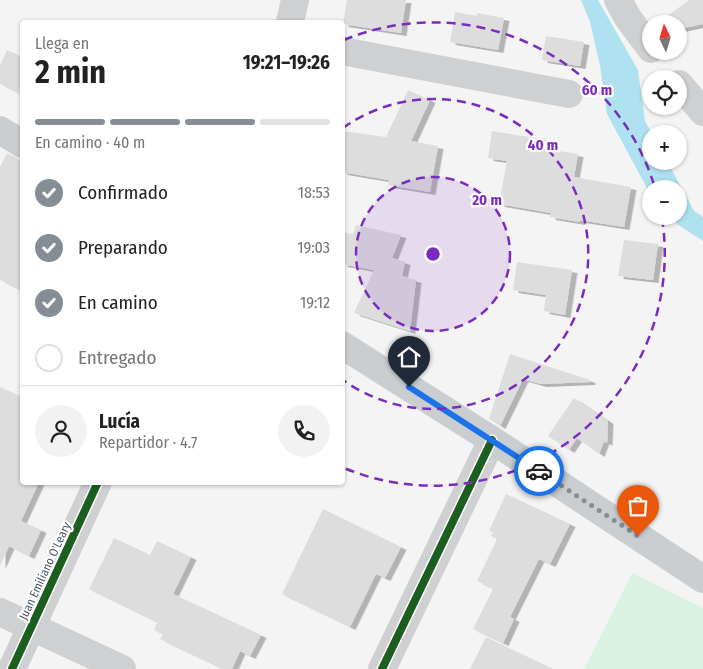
<!DOCTYPE html>
<html lang="es">
<meta charset="utf-8">
<style>
:root{--surface:#fff;--page:#f2f2f2;--text:#222;--muted:#767676;--line:#e0e0e0;--accent:#868d94}
body{margin:0;font-family:"Fira Sans Condensed",sans-serif;background:var(--page);color:var(--text);height:100vh;display:flex;flex-direction:column;font-size:19px;white-space:nowrap}
*{box-sizing:border-box;margin:0}
p{font-size:16px;color:var(--muted)}
.icon{flex:none;width:28px;height:28px;fill:none;stroke:currentColor;stroke-width:2;stroke-linecap:round;stroke-linejoin:round}
.map{position:relative;flex:1;overflow:hidden}
.drawer{position:absolute;left:20px;top:20px;width:325px;height:465px;display:flex;flex-direction:column;background:var(--surface);border-radius:5px;box-shadow:0 1px 4px #0004}
.drawer>*{flex:none}
.needle{width:32px;rotate:356deg}
.fabs{position:absolute;left:642px;top:15px;display:grid;gap:10px}
.fabs a{display:grid;place-items:center;width:45px;height:45px;border-radius:50%;background:var(--surface);box-shadow:0 1px 4px #0004;font-size:25px}
.pin{position:absolute;display:grid;place-items:center;width:42px;height:42px;color:#fff;margin:-51px -21px;border-radius:50% 50% 50% 0;rotate:-45deg;box-shadow:0 0 5px #0007}
.pin .icon{rotate:45deg}
.courier{position:absolute;display:grid;place-items:center;width:50px;height:50px;margin:-25px;border:4px solid #1a73e8;border-radius:50%;background:#fff;color:#222;box-shadow:0 1px 6px #0007}
.headline em{font-style:normal;font-weight:700}
.headline div{display:flex;flex-direction:column-reverse}
.headline{display:flex;align-items:center;justify-content:space-between;height:85px;padding:0 15px}
h1{font-size:32px;font-weight:700;line-height:38px}
.bar{display:grid;grid-template-columns:repeat(4,1fr);gap:8px 5px;align-content:center;height:60px;padding:0 15px}
.bar i{height:6px;border-radius:4px;background:var(--line)}
.bar .selected{background:var(--accent)}
.bar p{grid-column:span 4}
.line{display:flex;align-items:center;gap:12px;padding:0 15px;border-top:1px solid var(--line)}
.line div{flex:1}
.round{display:grid;place-items:center;flex:none;width:52px;height:52px;border-radius:26px;background:var(--page)}
ol{padding:0 15px;list-style:none}
li{display:flex;align-items:center;gap:15px;height:55px}
li p{margin-inline-start:auto}
li .icon{padding:5px;border-radius:50%;background:var(--accent);color:#fff;stroke-width:4}
li:last-child{color:var(--muted)}
li i{width:28px;height:28px;border:2px solid var(--line);border-radius:50%}
.map>svg:first-child{display:block}
</style>
<div class="map">
<svg width="703" height="669" viewBox="0 0 703 669">
<defs>
<filter id="shadow"><feDropShadow dx="5.5" dy="3" stdDeviation="0" flood-color="#0004"/></filter>
</defs>
<rect width="100%" height="100%" fill="#f4f4f4"/>
<!-- green -->
<path fill="#d9f2e3" d="M632,573l71,35v61h-119z"/>
<!-- water -->
<path fill="#aee2f0" d="M581,0h17l40,70 7,51 7,13 -1,27h16l27,50 9,6v24l-26,-17 -6,-8h8v-27h-28v4l-3,-3 -41,-76 -7,-48 -10,-44z"/>
<!-- building -->
<path fill="#ddddde" filter="url(#shadow)" d="M347,0h59l-5,33 -58,-9z
M689,0h14v24l-24,5v-5h-22z
M455,12l22,4v-3l27,5 -6,32 -48,-8z
M546,36l38,6 -4,24 -38,-6z
M7,50l15,7v37l-22,-10v-19z
M408,90l22,10 -19,41 27,5 -8,46 -42,-7 1,-5 -47,-8v-41l44,6z
M492,131l56,9 -2,9 32,5 -4,23 57,10 -7,40 -44,-7v2l-30,-5 1,-4 -52,-9 8,-43 -19,-3z
M7,153l15,10v128l-22,-11v-113z
M356,225l45,10 -9,23 13,4 -3,14 14,4 -6,51 -56,-18 20,-43 -32,-6v-32l11,2z
M624,240l34,4 -5,36 -35,-4z
M517,262l55,8 -7,45 -21,-4 2,-16 -33,-5z
M510,354l80,26v2l-49,2 -18,-5 -23,47 -11,-7z
M0,387l22,10v85h17l-18,39 20,9 -12,26 -20,-10 -9,20z
M574,398l34,23 -1,22 -3,-2 -5,13 -22,-16 -8,12 -21,-14z
M506,494l64,30 -20,40 -11,-5 -29,58 4,2 -11,24 -30,-14 20,-40 -16,-8 20,-42 -6,-3 2,-4 -4,-1z
M323,509l78,38 -16,31 -9,-4 -26,53 -68,-33z
M114,538l36,17 7,-14 34,16 -18,37 88,41 -11,21 -10,-5 -8,18h-9l-63,-30 3,-4 -9,-5 3,-8 -68,-33z
M486,637l67,32h-83z"/>
<g fill="none" stroke-linecap="round" stroke-linejoin="round">
<!-- minor -->
<path stroke="#ced0d2" stroke-width="28" d="M618,0l10,18 23,31
M290,22l5,-22
M342,51l227,43
M679,84l24,28
M0,612l122,57
M12,669l86,-187
M382,669l110,-229"/>
<!-- major -->
<path stroke="#caced1" stroke-width="28" d="M0,130l22,14
M342,345l150,95 211,139"/>
<!-- cycleway casing -->
<g stroke="#fff" stroke-width="11">
<path id="cycleway" d="M12,669l86,-187
M382,669l110,-229"/>
</g>
<!-- cycleway -->
<use href="#cycleway" stroke="#1b5e20" stroke-width="8"/>
</g>
<g fill="none" stroke-linecap="round" stroke-linejoin="round">
<!-- done -->
<path stroke="#868d94" stroke-width="5" stroke-dasharray="0 9" d="M539,471l99,65"/>
<!-- route -->
<path stroke="#1a73e8" stroke-width="6" d="M409,387l130,84"/>
</g>
<!-- distance rings -->
<circle cx="433" cy="254" r="77" fill="#7b2cbf" fill-opacity=".12"/>
<g fill="none" stroke="#7b2cbf" stroke-width="2.5" stroke-dasharray="9 6">
<circle cx="433" cy="254" r="77"/>
<path d="M343 128A155 155 0 1 1 343 380"/>
<path d="M344 40A232 232 0 0 1 655 188M662 218A232 232 0 0 1 344 468"/>
</g>
<g text-anchor="middle" stroke-width="4.5" stroke-linejoin="round" paint-order="stroke">
<!-- street labels -->
<g font-size="12" fill="#4a5661" stroke="#fff">
<text transform="translate(45 571) rotate(-65)" y="4">Juan Emiliano O'Leary</text>
</g>
</g>
<circle cx="433" cy="254" r="8" fill="#7b2cbf" stroke="#fff" stroke-width="2.5"/>
<g font-size="15" text-anchor="middle" font-weight="bold" fill="#7b2cbf" stroke="#fff" stroke-width="4.5" stroke-linejoin="round" paint-order="stroke">
<text x="597" y="95">60 m</text>
<text x="543" y="150">40 m</text>
<text x="487" y="205">20 m</text>
</g>
</svg>
<div class="fabs">
<a><svg class="needle" viewBox="-14 -14 28 28"><path d="M0-13l5 13h-10z" fill="#e53935"/><path d="M0 13l5-13h-10z" fill="#767676"/></svg></a>
<a><svg class="icon" aria-label="locate" viewBox="0 0 24 24"><circle cx="12" cy="12" r="6"/><path d="M12 2v4M12 18v4M2 12h4M18 12h4"/></svg></a>
<a>+</a>
<a>−</a>
</div>
<div class="pin" style="left:638px;top:536px;background:#ea580c"><svg class="icon" aria-label="bag" viewBox="0 0 24 24"><path d="M5 8h14l-1 12H6zM9 8a3 3 0 0 1 6 0"/></svg></div>
<div class="pin" style="left:409px;top:387px;background:#1f2937"><svg class="icon" aria-label="home" viewBox="0 0 24 24"><path d="M3 11l9-7 9 7M6 9v11h12V9"/></svg></div>
<div class="courier" style="left:539px;top:471px"><svg class="icon" aria-label="car" viewBox="0 0 24 24"><path d="M5 17H2v-5l4-1 3-4h7l3 4 3 1v5h-3M9 17h6M6 11h13"/><circle cx="7" cy="17" r="2"/><circle cx="17" cy="17" r="2"/></svg></div>
<section class="drawer">
<div class="headline"><div><h1>2 min</h1><p>Llega en</p></div><em>19:21–19:26</em></div>
<div class="bar"><i class="selected"></i><i class="selected"></i><i class="selected"></i><i></i><p>En camino · 40 m</p></div>
<ol>
<li><svg class="icon" aria-label="check" viewBox="0 0 24 24"><path d="M5 12l5 5 9-10"/></svg>Confirmado<p>18:53</p></li>
<li><svg class="icon" aria-label="check" viewBox="0 0 24 24"><path d="M5 12l5 5 9-10"/></svg>Preparando<p>19:03</p></li>
<li><svg class="icon" aria-label="check" viewBox="0 0 24 24"><path d="M5 12l5 5 9-10"/></svg>En camino<p>19:12</p></li>
<li><i></i>Entregado</li>
</ol>
<div class="line" style="height:90px"><a class="round"><svg class="icon" aria-label="person" viewBox="0 0 24 24"><circle cx="12" cy="8" r="4"/><path d="M4 21q1-7 8-7t8 7"/></svg></a><div><b>Lucía</b><p>Repartidor · 4.7</p></div><a class="round"><svg class="icon" aria-label="phone" viewBox="0 0 24 24"><path d="M5 4h4l2 5-3 2q2 4 5 5l2-3 5 2v4C11 20 4 13 5 4z"/></svg></a></div>
</section>
</div>
